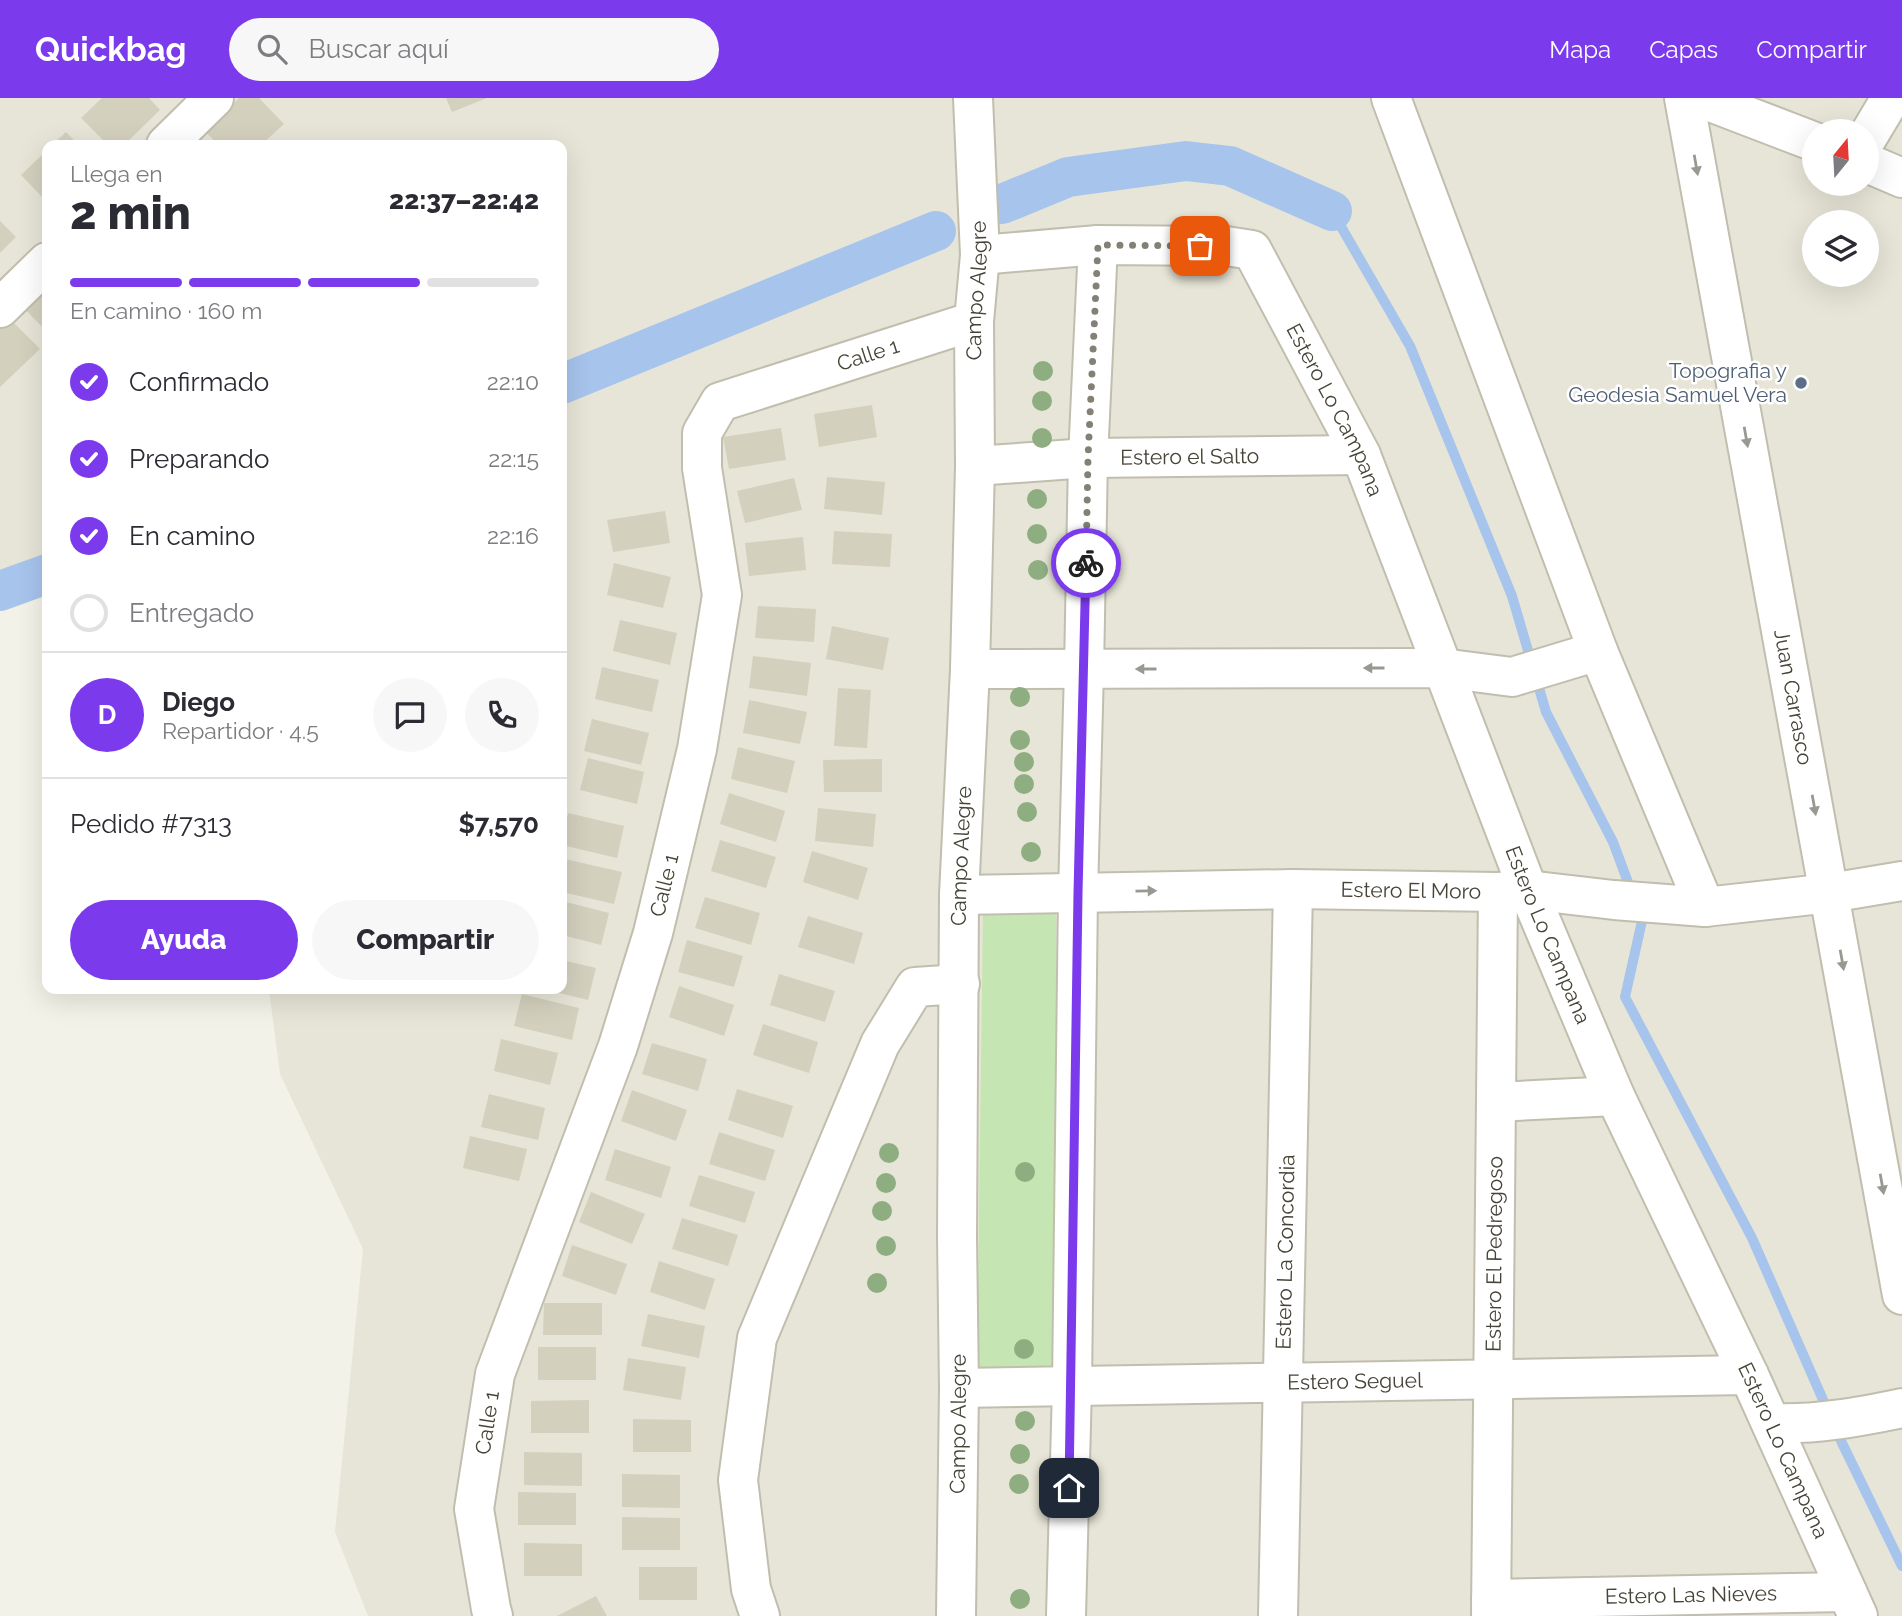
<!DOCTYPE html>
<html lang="es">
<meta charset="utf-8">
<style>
:root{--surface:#fff;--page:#f7f7f7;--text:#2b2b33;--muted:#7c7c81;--line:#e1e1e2;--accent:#7c3aed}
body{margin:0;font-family:Raleway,sans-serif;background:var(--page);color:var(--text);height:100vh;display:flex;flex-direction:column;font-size:26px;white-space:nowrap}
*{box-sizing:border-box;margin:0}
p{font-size:23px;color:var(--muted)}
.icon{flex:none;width:38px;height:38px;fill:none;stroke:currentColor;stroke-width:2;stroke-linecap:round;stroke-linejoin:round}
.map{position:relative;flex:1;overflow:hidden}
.sheet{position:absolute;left:42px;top:42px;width:525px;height:854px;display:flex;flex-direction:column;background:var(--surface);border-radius:14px;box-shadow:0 7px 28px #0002}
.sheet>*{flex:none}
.needle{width:46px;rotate:18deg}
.tools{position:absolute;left:1802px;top:21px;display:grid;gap:14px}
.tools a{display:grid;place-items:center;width:77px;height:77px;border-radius:50%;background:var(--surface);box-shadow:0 7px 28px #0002;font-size:35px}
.pin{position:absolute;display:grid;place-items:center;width:60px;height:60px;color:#fff;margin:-30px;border-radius:14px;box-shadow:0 4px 10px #0006}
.courier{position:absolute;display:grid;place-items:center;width:70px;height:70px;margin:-35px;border:5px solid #7c3aed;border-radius:50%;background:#fff;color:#222;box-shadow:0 2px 9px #0007}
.summary em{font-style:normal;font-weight:800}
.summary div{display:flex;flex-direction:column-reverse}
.summary{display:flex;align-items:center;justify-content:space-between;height:119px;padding:0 28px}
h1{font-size:46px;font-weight:800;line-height:52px}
.bar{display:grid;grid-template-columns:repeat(4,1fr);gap:10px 7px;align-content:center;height:84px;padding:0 28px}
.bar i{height:9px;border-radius:5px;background:var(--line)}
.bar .active{background:var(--accent)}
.bar p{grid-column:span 4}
.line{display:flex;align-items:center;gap:18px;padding:0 28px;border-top:2px solid var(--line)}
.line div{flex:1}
.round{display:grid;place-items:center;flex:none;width:74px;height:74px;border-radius:37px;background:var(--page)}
ol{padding:0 28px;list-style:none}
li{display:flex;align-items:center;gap:21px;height:77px}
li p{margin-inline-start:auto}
li .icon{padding:7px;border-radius:50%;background:var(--accent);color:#fff;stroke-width:4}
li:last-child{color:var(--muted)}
li i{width:38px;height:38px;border:4px solid var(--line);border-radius:50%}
.action{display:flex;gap:14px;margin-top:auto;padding:14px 28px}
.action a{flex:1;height:80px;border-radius:42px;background:var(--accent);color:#fff;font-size:28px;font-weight:800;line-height:80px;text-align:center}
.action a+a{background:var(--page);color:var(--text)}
header{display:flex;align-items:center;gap:42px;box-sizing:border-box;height:98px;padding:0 35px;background:var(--accent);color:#fff}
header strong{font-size:33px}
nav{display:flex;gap:38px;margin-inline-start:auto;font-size:24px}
.search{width:490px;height:63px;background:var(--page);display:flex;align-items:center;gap:18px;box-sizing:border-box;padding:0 24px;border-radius:38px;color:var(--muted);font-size:26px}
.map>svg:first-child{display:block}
</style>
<header>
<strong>Quickbag</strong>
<div class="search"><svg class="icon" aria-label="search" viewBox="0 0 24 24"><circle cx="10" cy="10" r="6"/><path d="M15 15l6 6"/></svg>Buscar aquí</div>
<nav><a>Mapa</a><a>Capas</a><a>Compartir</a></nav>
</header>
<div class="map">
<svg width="1902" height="1518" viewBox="0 0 1902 1518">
<rect width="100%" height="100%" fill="#f3f2e8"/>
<!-- residential -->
<path fill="#e7e5d7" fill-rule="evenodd" d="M0,0h1902v1518h-1534l-33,-84 28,-283 -83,-175 -11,-85h293v-844h-515v426l-47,11zM1815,33h52v53h-52zM1815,124h52v53h-52z"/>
<!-- green -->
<path fill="#c5e6b3" d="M983,811h73l2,456 -81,5z"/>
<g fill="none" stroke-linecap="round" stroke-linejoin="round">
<!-- stream -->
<path stroke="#a7c4ed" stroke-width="10" d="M1332,113l78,135 102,250 34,116 67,130 19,51
M1637,810l5,13 -17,76 127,241 90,205 60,123"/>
<!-- canal -->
<path stroke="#a7c4ed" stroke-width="40" d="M1002,106l66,-27 118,-16 44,5 102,45
M562,286l374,-153
M0,493l47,-17"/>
</g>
<!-- building -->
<path fill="#d4d0be" d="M102,0h47l11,12 -36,35h-16l-27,-27z
M239,0h20l25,26 -23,21h-43l-13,-14z
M446,0h41l-35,14z
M66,34l13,13h-27z
M47,52v52l-26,-27z
M0,123l16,16 -16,16z
M47,182v52l-26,-27z
M5,216l35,35 -40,38v-68z
M872,307l5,32 -58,10 -5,-33z
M781,330l5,32 -57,9 -6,-32z
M827,379l58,5 -3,33 -58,-6z
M794,380l8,32 -57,13 -8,-32z
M665,413l5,32 -57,9 -6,-32z
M834,433l58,3 -2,33 -58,-3z
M803,439l3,33 -57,6 -4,-33z
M614,465l57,14 -8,31 -56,-13z
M758,508l58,3 -2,33 -59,-4z
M620,522l57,13 -7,32 -57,-14z
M832,528l57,12 -6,32 -57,-11z
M753,558l58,7 -4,33 -58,-8z
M602,569l57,13 -7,32 -57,-13z
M838,590l33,2 -4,58 -33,-2z
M749,602l58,12 -7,32 -57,-11z
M592,621l57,14 -8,32 -57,-14z
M738,649l57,14 -8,32 -56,-14z
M588,660l56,14 -7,32 -57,-14z
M882,661v33h-58l-1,-32z
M729,695l56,18 -9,31 -56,-18z
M818,710l58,6 -3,33 -58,-6z
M568,715l56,13 -7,32 -55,-13z
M720,742l56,17 -10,31 -55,-17z
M812,753l56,17 -10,32 -55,-18z
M565,761l57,13 -8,32 -52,-12v-19z
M705,799l55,16 -9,32 -56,-17z
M562,803l47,12 -8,32 -39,-10z
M808,818l55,17 -9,31 -56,-17z
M687,842l56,16 -9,31 -56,-15z
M562,862l34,8 -8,32 -41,-10 15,-1z
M779,876l56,17 -10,31 -55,-17z
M679,888l55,19 -10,31 -55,-19z
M522,896l57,14 -7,32 -58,-14z
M763,926l55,18 -9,31 -56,-18z
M501,941l57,14 -8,32 -56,-14z
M652,945l55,16 -9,32 -56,-17z
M737,991l56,17 -10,32 -55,-18z
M632,992l55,20 -11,31 -55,-20z
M489,996l56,14 -7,32 -57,-13z
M719,1034l56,18 -10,31 -56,-17z
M470,1038l57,13 -8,32 -56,-13z
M615,1051l56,18 -10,31 -56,-18z
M699,1077l56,17 -10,31 -56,-17z
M591,1094l54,22 -13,30 -53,-22z
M682,1120l56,17 -10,31 -56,-17z
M572,1147l55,19 -11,31 -54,-19z
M659,1163l56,18 -10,31 -55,-18z
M544,1205h58v32h-59z
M648,1216l57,12 -6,32 -58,-12z
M538,1249h58v33h-58z
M628,1260l58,9 -5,33 -58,-10z
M589,1302v33h-58v-32z
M633,1321l58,1v32h-58z
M524,1354l58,1v33l-58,-1z
M622,1376l58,1v33l-58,-1z
M518,1394l58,1v32h-58z
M622,1419l58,1v32h-58z
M524,1445l58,1v32h-58z
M639,1469h58v33h-58z
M596,1498l11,20h-50z"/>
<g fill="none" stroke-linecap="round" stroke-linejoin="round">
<!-- minor casing -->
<g stroke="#c1beae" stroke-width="42">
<g id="minor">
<path id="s1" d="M1684,0l218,1197"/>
<path d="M1700,0l115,44"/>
<path d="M1867,40l24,-40"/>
<path d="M166,47l48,-47"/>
<path d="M1867,65l35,15"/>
<path id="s2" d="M980,157l118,-10 128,1 26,4 109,205 167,435 87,206 134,279 109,241"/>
<path d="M0,210l47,-46"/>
<path id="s3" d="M975,368l113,-8 273,-3"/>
<path d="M1598,553l107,256"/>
<path d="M970,571l472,-1 70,9 86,-26 -207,-553"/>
<path id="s4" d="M959,797l334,-6 205,3 30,-2 86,10 91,7 125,-14 72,-12"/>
<path d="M1496,1004l119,-6"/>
<path id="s5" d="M959,1290l790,-13"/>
<path d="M1771,1325c44,2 88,-6 131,-15"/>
<path id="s6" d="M1491,1501l356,-7"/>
<path id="s7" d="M493,1518l-2,-7 -17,-100 21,-135 123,-328 35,-113 44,-184 25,-154 -20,-127v-35l18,-31 254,-81"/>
<path d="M760,1518l-9,-27 -13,-109 19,-142 123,-294 35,-57 45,-3"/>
<path id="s8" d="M956,1518l3,-228 -2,-152 2,-341 11,-226 5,-203 -1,-145 6,-66 -7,-157"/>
<path d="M1066,1518l6,-230 6,-493 6,-223 4,-212 10,-213"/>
<path id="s9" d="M1278,1518l15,-727"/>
<path id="s10" d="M1491,1518l7,-724"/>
</g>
</g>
<!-- minor -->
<use href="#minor" stroke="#fff" stroke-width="38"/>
</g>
<!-- trees -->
<g fill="#8eae81">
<circle cx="1043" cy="273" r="10"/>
<circle cx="1042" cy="303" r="10"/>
<circle cx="1042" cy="340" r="10"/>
<circle cx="1037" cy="401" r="10"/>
<circle cx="1037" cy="436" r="10"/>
<circle cx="1038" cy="472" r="10"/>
<circle cx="1020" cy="599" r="10"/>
<circle cx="1020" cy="642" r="10"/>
<circle cx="1024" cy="664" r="10"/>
<circle cx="1024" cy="686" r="10"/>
<circle cx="1027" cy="714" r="10"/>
<circle cx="1031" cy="754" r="10"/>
<circle cx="889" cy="1055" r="10"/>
<circle cx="1025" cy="1074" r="10"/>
<circle cx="886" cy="1085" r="10"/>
<circle cx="882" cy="1113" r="10"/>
<circle cx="886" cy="1148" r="10"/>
<circle cx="877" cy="1185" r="10"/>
<circle cx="1024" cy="1251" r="10"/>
<circle cx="1025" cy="1323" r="10"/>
<circle cx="1020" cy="1356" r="10"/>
<circle cx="1019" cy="1386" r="10"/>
<circle cx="1020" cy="1501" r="10"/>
</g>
<!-- one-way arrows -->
<defs><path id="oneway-solid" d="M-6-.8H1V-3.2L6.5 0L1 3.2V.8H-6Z" transform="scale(1.75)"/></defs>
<g fill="#999891">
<use href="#oneway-solid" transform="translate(1696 67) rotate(80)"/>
<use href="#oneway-solid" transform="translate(1746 339) rotate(80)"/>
<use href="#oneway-solid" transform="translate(1374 570) rotate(180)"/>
<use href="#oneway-solid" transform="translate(1146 571) rotate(180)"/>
<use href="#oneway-solid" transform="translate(1814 707) rotate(80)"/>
<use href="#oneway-solid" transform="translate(1146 793) rotate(-1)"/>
<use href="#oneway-solid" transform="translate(1842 862) rotate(80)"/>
<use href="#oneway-solid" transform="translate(1882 1086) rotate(80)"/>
</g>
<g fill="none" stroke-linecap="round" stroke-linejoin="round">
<!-- done -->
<path stroke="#838075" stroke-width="7" stroke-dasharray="0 12.6" d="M1086,465l2,-105 10,-213 102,1"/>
<!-- route -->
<path stroke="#7c3aed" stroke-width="9" d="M1069,1390l9,-595 8,-330"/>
</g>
<!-- markers -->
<circle fill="#5c6f8a" stroke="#fff" stroke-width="2.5" cx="1801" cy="285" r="7"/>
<g text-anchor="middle" stroke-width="5" stroke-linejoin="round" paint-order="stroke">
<!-- street labels -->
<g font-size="21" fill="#464337" stroke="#fff">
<text dy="7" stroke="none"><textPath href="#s8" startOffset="1326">Campo Alegre</textPath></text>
<text dy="7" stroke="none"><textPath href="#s7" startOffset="1414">Calle 1</textPath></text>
<text dy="7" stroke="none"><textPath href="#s2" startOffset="453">Estero Lo Campana</textPath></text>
<text dy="7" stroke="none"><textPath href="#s3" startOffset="215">Estero el Salto</textPath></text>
<text dy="7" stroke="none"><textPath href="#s1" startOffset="609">Juan Carrasco</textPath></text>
<text dy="7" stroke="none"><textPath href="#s8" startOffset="760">Campo Alegre</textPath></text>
<text dy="7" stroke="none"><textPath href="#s7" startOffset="763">Calle 1</textPath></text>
<text dy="7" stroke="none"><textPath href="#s4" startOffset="452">Estero El Moro</textPath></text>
<text dy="7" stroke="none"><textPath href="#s2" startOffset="1020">Estero Lo Campana</textPath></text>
<text dy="7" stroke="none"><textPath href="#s9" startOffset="364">Estero La Concordia</textPath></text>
<text dy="7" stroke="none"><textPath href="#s10" startOffset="362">Estero El Pedregoso</textPath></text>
<text dy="7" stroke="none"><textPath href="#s5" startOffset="396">Estero Seguel</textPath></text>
<text dy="7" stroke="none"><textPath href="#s7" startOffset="196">Calle 1</textPath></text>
<text dy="7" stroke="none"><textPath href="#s8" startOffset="192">Campo Alegre</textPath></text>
<text dy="7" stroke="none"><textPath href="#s2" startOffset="1587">Estero Lo Campana</textPath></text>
<text dy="7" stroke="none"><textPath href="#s6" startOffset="200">Estero Las Nieves</textPath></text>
</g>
<!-- service labels -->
<g font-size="21" fill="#4e5e75" stroke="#fff" text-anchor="end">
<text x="1787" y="280">Topografia y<tspan x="1787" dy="24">Geodesia Samuel Vera</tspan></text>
</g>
</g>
</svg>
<div class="tools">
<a><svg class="needle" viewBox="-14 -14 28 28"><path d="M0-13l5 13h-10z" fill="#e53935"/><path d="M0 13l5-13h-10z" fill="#7c7c81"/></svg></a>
<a><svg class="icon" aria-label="layers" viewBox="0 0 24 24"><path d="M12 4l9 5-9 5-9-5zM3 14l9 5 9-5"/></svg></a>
</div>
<div class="pin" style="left:1200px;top:148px;background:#ea580c"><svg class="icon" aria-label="bag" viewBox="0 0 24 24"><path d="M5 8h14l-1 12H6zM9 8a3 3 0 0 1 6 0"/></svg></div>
<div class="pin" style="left:1069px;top:1390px;background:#1f2937"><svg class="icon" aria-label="home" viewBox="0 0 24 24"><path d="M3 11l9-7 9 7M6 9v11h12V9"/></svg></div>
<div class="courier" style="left:1086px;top:465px"><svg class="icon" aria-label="bike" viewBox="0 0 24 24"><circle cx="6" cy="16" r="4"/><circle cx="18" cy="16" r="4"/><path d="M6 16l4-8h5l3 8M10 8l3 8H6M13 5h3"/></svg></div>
<section class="sheet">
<div class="summary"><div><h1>2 min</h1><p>Llega en</p></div><em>22:37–22:42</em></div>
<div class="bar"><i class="active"></i><i class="active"></i><i class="active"></i><i></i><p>En camino · 160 m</p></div>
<ol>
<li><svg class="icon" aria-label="check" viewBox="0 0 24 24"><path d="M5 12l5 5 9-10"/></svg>Confirmado<p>22:10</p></li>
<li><svg class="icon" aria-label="check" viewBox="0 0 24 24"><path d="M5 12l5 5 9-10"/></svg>Preparando<p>22:15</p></li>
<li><svg class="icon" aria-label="check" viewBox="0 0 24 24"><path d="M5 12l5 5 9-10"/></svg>En camino<p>22:16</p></li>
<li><i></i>Entregado</li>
</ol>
<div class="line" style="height:126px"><b class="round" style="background:var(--accent);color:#fff">D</b><div><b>Diego</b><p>Repartidor · 4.5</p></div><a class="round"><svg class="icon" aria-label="chat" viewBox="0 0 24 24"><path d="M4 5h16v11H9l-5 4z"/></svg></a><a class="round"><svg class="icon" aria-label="phone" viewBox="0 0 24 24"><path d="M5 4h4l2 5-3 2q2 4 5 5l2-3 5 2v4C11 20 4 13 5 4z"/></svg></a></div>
<div class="line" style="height:91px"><div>Pedido #7313</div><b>$7,570</b></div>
<div class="action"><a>Ayuda</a><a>Compartir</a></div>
</section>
</div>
